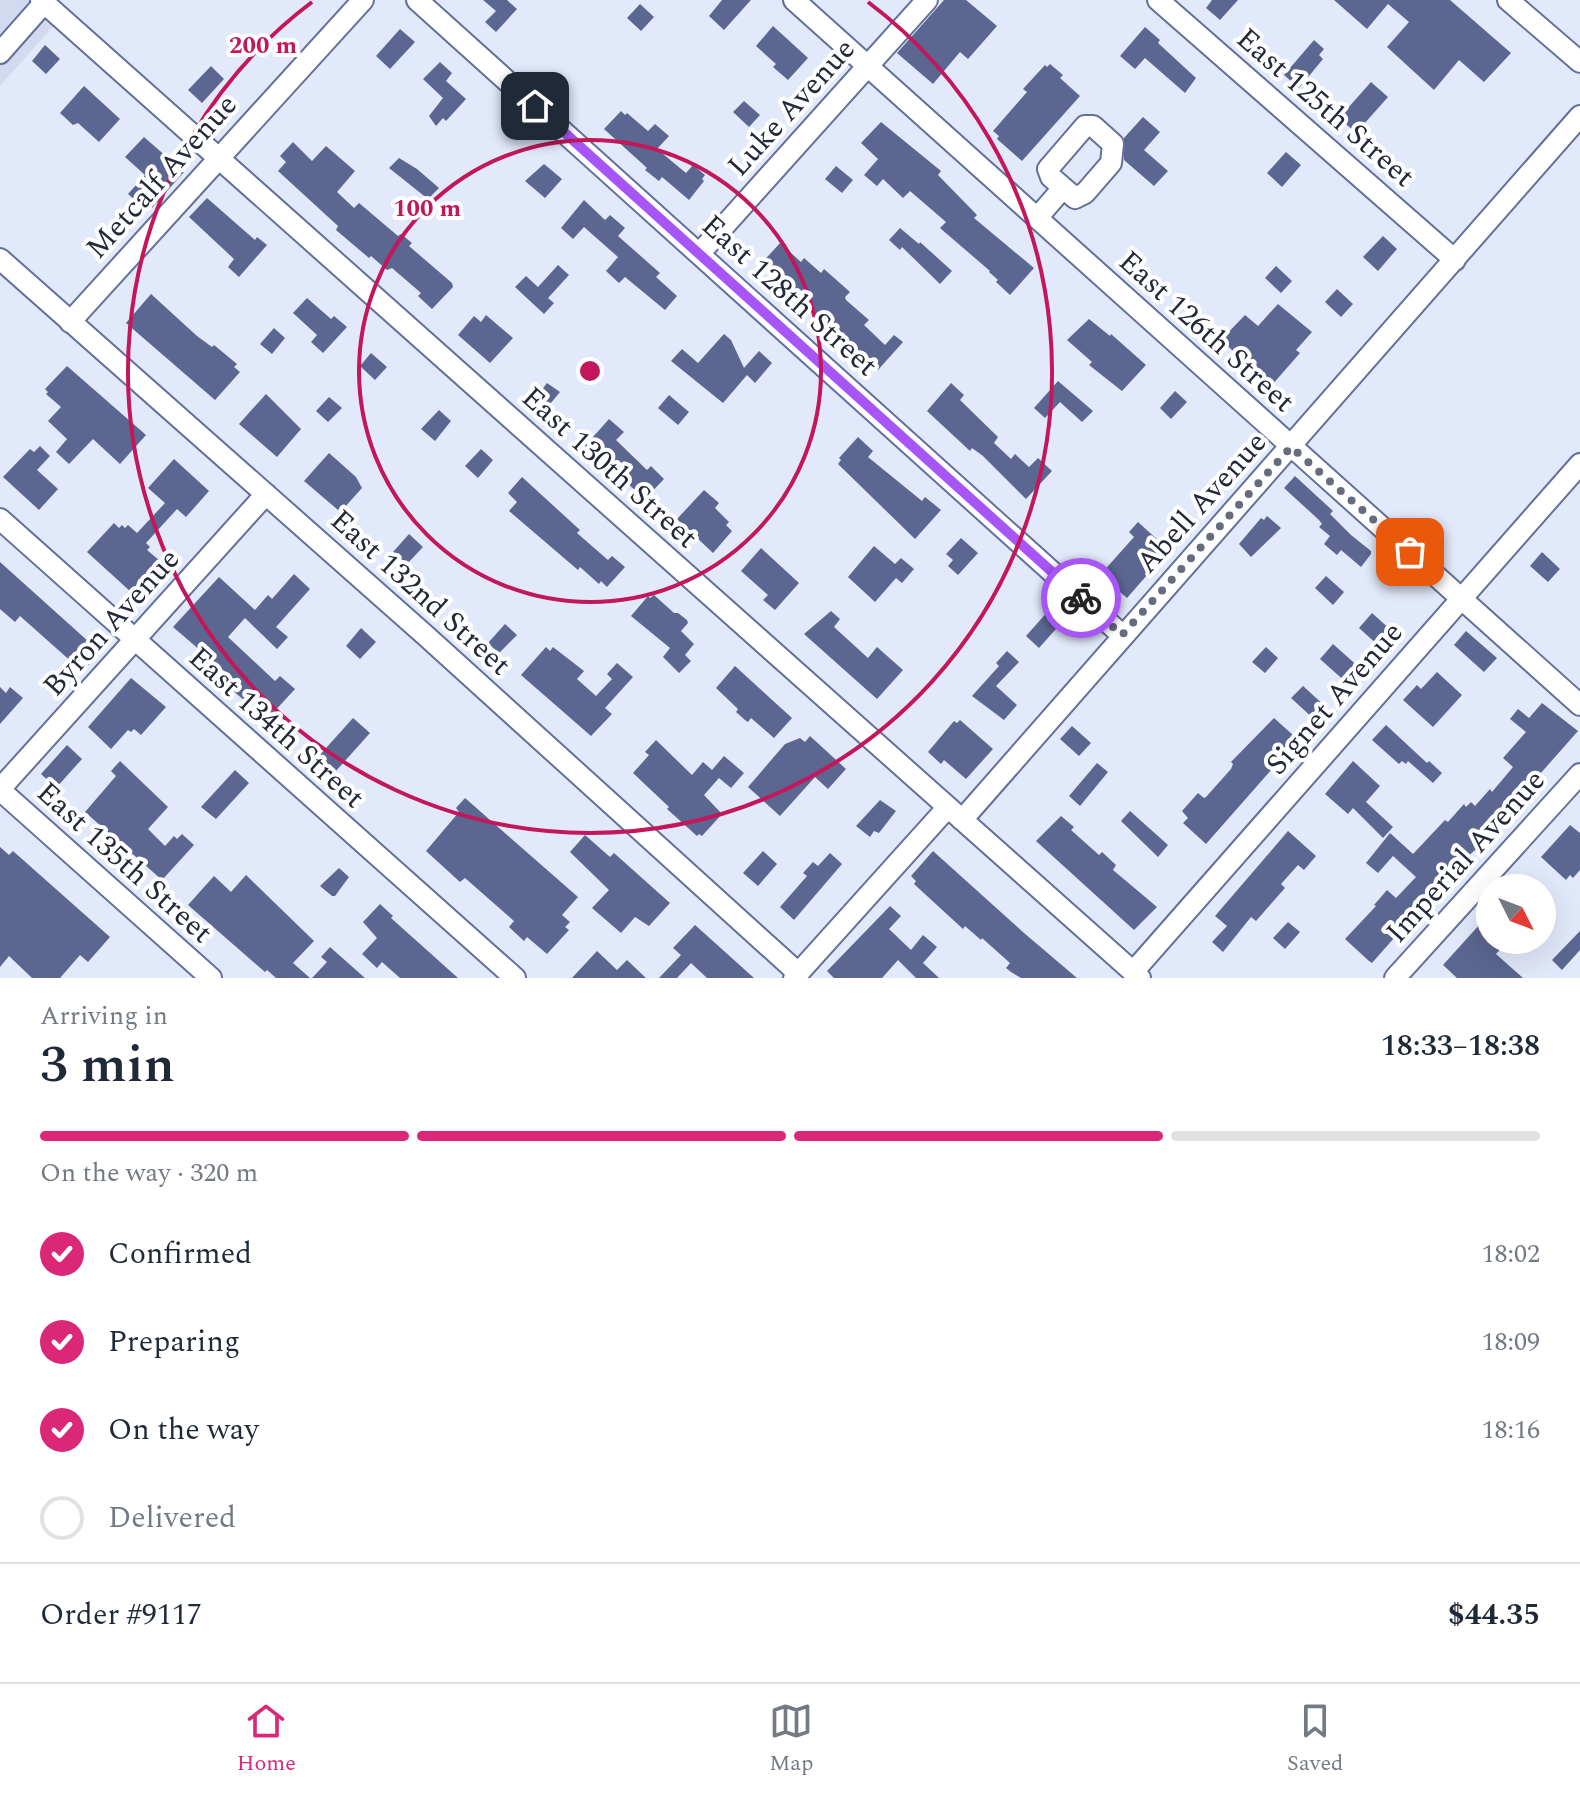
<!DOCTYPE html>
<meta charset="utf-8">
<style>
:root{--surface:#fff;--page:#f6f6f7;--text:#1f2937;--muted:#747a83;--line:#e0e1e3;--accent:#db2777}
body{margin:0;font-family:Spectral,serif;background:var(--page);color:var(--text);height:100vh;display:flex;flex-direction:column;font-size:30px;white-space:nowrap}
*{box-sizing:border-box;margin:0}
p{font-size:26px;color:var(--muted)}
.icon{flex:none;width:44px;height:44px;fill:none;stroke:currentColor;stroke-width:2;stroke-linecap:round;stroke-linejoin:round}
.map{position:relative;height:978px;overflow:hidden}
.sheet{display:flex;flex-direction:column;background:var(--surface);flex:1}
.sheet>*{flex:none}
.needle{width:52px;rotate:132deg}
.buttons{position:absolute;left:1476px;top:874px;display:grid;gap:16px}
.buttons a{display:grid;place-items:center;width:80px;height:80px;border-radius:50%;background:var(--surface);box-shadow:0 8px 32px #0002;font-size:40px}
.pin{position:absolute;display:grid;place-items:center;width:68px;height:68px;color:#fff;margin:-34px;border-radius:16px;box-shadow:0 4px 12px #0006}
.courier{position:absolute;display:grid;place-items:center;width:80px;height:80px;margin:-40px;border:6px solid #a855f7;border-radius:50%;background:#fff;color:#222;box-shadow:0 2px 10px #0007}
.headline em{font-style:normal;font-weight:600}
.headline div{display:flex;flex-direction:column-reverse}
.headline{display:flex;align-items:center;justify-content:space-between;height:136px;padding:0 40px}
h1{font-size:52px;font-weight:600;line-height:60px}
.bar{display:grid;grid-template-columns:repeat(4,1fr);gap:12px 8px;align-content:center;height:96px;padding:0 40px}
.bar i{height:10px;border-radius:6px;background:var(--line)}
.bar .on{background:var(--accent)}
.bar p{grid-column:span 4}
.line{display:flex;align-items:center;gap:20px;padding:0 40px;border-top:2px solid var(--line)}
.line div{flex:1}
ol{padding:0 40px;list-style:none}
li{display:flex;align-items:center;gap:24px;height:88px}
li p{margin-inline-start:auto}
li .icon{padding:8px;border-radius:50%;background:var(--accent);color:#fff;stroke-width:4}
li:last-child{color:var(--muted)}
li i{width:44px;height:44px;border:4px solid var(--line);border-radius:50%}
.menu{display:flex;justify-content:space-around;align-items:center;height:112px;border-top:2px solid var(--line);background:var(--surface);font-size:22px;color:var(--muted)}
.menu a{display:grid;justify-items:center;gap:4px}
.menu .on{color:var(--accent)}
.map>svg:first-child{display:block}
</style>
<div class="map">
<svg width="1580" height="978" viewBox="0 0 1580 978">
<rect width="100%" height="100%" fill="#e2e9fb"/>
<!-- built -->
<path fill="#d3daef" d="M0,0h49l15,14 -64,72z"/>
<!-- building -->
<path fill="#5b6790" d="M483,0h24l10,9 -21,23 -11,-10 11,-11z
M722,0h29l-27,30 -15,-14z
M944,0h22l31,26 -29,33 -8,-7 -27,32 -36,-31z
M1212,0h26l-18,20 -14,-12z
M1334,0h116l61,53 -27,29 -25,-22 -25,30 -47,-43 22,-25 -21,-18 -21,25z
M640,4l14,13 -13,14 -14,-13z
M773,26l35,32 -20,22 -15,-13 3,-3 -20,-18z
M1145,27l15,13 -2,3 38,35 -11,15 -40,-35 -10,11 -15,-13z
M400,29l15,13 -25,27 -14,-13z
M1314,40l10,9 -5,6 4,4 -24,29 -15,-13z
M45,45l15,14 -14,15 -14,-13z
M440,62l12,11 -6,8 20,18 -20,22 -3,-3 -7,8 -7,-10 14,-18 -20,-19z
M1050,64l13,11 -3,3 20,18 -58,65 -25,-22 2,-3 -6,-5 34,-39 -4,-3 22,-24 2,2z
M211,66l13,13 -22,24 -14,-13z
M1371,82l17,15 -32,36 -17,-15z
M84,86l36,33 -21,23 -21,-19 -5,2 -13,-12z
M744,101l16,14 -11,12 -16,-15z
M621,111l4,4 2,-2 21,18 7,-7 14,12 -12,13 29,24 7,-8 12,10 -3,4 2,2 -15,19 -27,-23 -3,4 -14,-11 2,-2 -43,-39z
M1143,117l17,15 -16,18 24,21 -14,15 -30,-26v-22z
M881,122l60,49 -3,4 39,40 -3,3 60,50 -24,27 -14,-13 2,-2 -9,-8 1,-1 -50,-43 6,-6 -36,-31 -7,7 -20,-19 -6,7 -13,-11 14,-16 -17,-16z
M144,137l40,35 -32,36 -6,-5 -3,4 -15,-13 17,-19 -20,-18z
M293,142l19,19 14,-15 29,25 -18,21 17,16 5,-5 39,33 3,-2 11,9 -3,3 43,37 1,4 -21,22 -14,-13 3,-3 -29,-25 -5,2 -16,-14 -2,2 -33,-28 2,-4 -60,-55 8,-9 -6,-6z
M1286,152l15,13 -19,22 -15,-14z
M399,158l18,11 22,19 -11,11 -39,-31z
M544,164l18,15 -17,19 -20,-17z
M836,166l17,14 -11,13 -17,-14z
M207,198l48,42 2,-3 10,8 -28,32 -11,-10 6,-8 -45,-42z
M584,200l21,20 5,-5 15,13 -7,8 42,37 -4,4 21,19 -12,14 -40,-33 -6,6 -13,-12 12,-14 -34,-30 -11,12 -12,-11z
M900,228l19,16 1,-2 32,29 -12,13 -38,-37 -2,3 -11,-10z
M1383,236l14,13 -19,22 -15,-14z
M780,243l21,19 3,-4 17,15 3,-4 26,23 -5,5 1,3 23,20 -5,5 21,20 9,-10 9,7 -25,28 -80,-70 2,-4 -25,-24 -3,4 -12,-11z
M558,265l11,10 -21,23 6,5 -10,11 -29,-27 11,-11 12,11z
M1276,266l16,15 -11,12 -16,-15z
M1337,289l16,15 -12,13 -16,-15z
M151,294l46,42 15,11 2,-2 23,19 -3,3 6,5 -25,28 -89,-77z
M307,298l24,21 3,-3 13,11 -24,26 -12,-11 6,-7 -24,-22z
M1278,304l34,28 -16,18 4,3 -28,32 -13,-10 3,-3 -27,-24 -2,3 -12,-11 24,-25 13,11z
M486,315l27,23 -23,25 -32,-28 16,-19 7,6z
M1089,319l21,17 1,-2 35,31 -24,26 -33,-26 3,-3 -25,-22z
M274,328l11,10 -13,16 -12,-10z
M724,334l7,6 13,28 15,-17 13,12 -17,20 -8,-8 -24,28 -52,-42 11,-12 16,14z
M371,353l16,14 -12,13 -15,-14z
M67,366l79,69 -26,29 -27,-25 -24,25 -13,-12 11,-13 -19,-18 13,-14 -15,-13 2,-2 -3,-3z
M1058,381l35,30 -11,11 -22,-20 -15,16 -11,-10z
M547,383l13,9 -15,18 -11,-10z
M951,383l13,12 -4,5 38,37 -4,6 17,16 4,-5 14,13 9,-9 14,13 -26,28 -43,-43 -11,-8 -2,3 -43,-40z
M1175,391l12,11 -16,17 -11,-11z
M266,394l35,35 -24,28 -38,-33z
M669,395l20,17 -11,13 -20,-17z
M329,397l13,11 -14,14 -12,-11z
M439,410l12,11 -16,20 -14,-12z
M609,419l15,13 -8,8 31,30 4,-4 13,13 -19,20 -60,-53z
M858,437l15,14 -5,6 54,44 3,-4 16,13 -26,29 -77,-75 3,-4 -2,-2z
M40,446l10,10 -13,14 21,19 -19,21 -36,-33 27,-28 4,3z
M481,449l12,11 -15,18 -13,-12z
M329,453l27,24 6,11 -18,20 -2,-2 -4,4 -34,-29z
M174,459l35,32 -23,26 -9,-8 -31,34 4,4 -3,3 19,16 -2,3 4,4 -26,29 -55,-50 27,-29 5,5 3,-3 3,3 3,-3 9,8 28,-30 -17,-15z
M1295,476l38,35 -3,3 21,21 20,16v3l-10,13 -20,-17 -4,5 -13,-11 6,-8 -11,-9 3,-3 -3,-4 -35,-32z
M522,477l58,53 -3,3 31,27 4,-4 13,11 -18,20 -6,-6 -2,3 -19,-17 -2,3 -69,-59 8,-9 -9,-9z
M704,490l15,13 -4,5 14,14 -3,3 6,6 -19,22 -36,-34z
M1267,516l14,12 -30,29 -12,-13 22,-26 3,2z
M1138,522l31,28 -42,48 -27,-23 34,-38 -5,-5z
M409,534l14,13 -16,17 -14,-12z
M961,538l17,15 -20,22 -10,-9 5,-6 -7,-6z
M874,546l21,18 6,-6 13,11 -12,14 -6,-5 -21,24 -27,-25z
M761,548l38,35 -24,27 -12,-10 5,-5 -27,-24z
M1542,552l18,17 -12,13 -18,-16z
M0,562l99,89 -16,21 -63,-56 -5,6 -15,-13z
M294,574l16,15 -34,38 12,10 -11,12 -32,-31 -17,19 47,44 5,-5 15,13 -23,25 -20,-18 -7,5 -14,-12 6,-7 -64,-55 46,-50 36,33 13,-15 4,4z
M1326,576l18,16 -11,13 -18,-17z
M654,595l20,18h4l9,7 1,3 -7,8 13,13 -9,11 6,6 -12,12 -16,-16 7,-9 -39,-32 17,-20 2,2z
M1050,609l13,12 -24,27 -13,-12z
M831,611l9,8 -6,8 34,31 9,-11 26,23 -26,29 -73,-65z
M1372,613l21,19 -13,15 -21,-19z
M505,624l12,11 -18,18 -11,-10z
M361,628l15,14 -16,17 -14,-13z
M1466,631l31,27 -13,14 -30,-27z
M1333,644l28,25 -13,15 -28,-25z
M546,647l4,4 3,-4 31,24 -7,8 19,17 16,-17 -5,-5 10,-11 16,14 -28,31 7,6 -21,22 -70,-61z
M1266,647l12,11 -13,15 -13,-11z
M1007,651l12,11 -23,24 21,19 -13,15 -32,-24 27,-30 -3,-3z
M735,666l57,52 -18,20 -23,-20 -3,4 -3,-2 -9,-8 2,-3 -22,-21z
M1437,672l25,23 -29,32 -30,-27 14,-15 4,4z
M131,678l35,29 -25,28 -7,-6 -3,3 -3,-2 -17,19 -23,-22z
M1303,686l23,21 -11,13 -24,-22z
M0,687l6,6 4,-6 13,11 -23,26z
M1542,703l36,28 -99,112 2,2 -14,12 -37,41 -21,29 -3,-2 -4,4 -30,34 -3,-2 -24,-22 31,-33 -2,-1 13,-15 9,8 20,-21 -23,-21 -15,17 -12,-10 24,-30 23,21 32,-34 3,2 16,-18 2,3 5,-5 4,4 15,-17 2,3 21,-25 -10,-9 23,-26 -16,-13 8,-10 11,9z
M353,718l17,15 -35,39 -17,-15z
M1274,718l20,18 -4,4 4,4 -88,100 -23,-21 5,-5 -6,-7 16,-18 6,5 2,-1 25,-28 2,-5 -2,-2z
M960,720l33,29 -27,30 -22,-19 -3,4 -13,-12 26,-31 3,2z
M1386,725l41,38 2,-2 13,12 -9,10 -25,-22 -2,3 -4,-3 -3,3 -27,-24z
M1072,726l19,17 -12,13 -19,-17z
M810,736l36,33 -18,20 -13,-12 -35,39 -32,-29 37,-43 15,-6 5,4z
M656,740l36,35 11,-13 9,8 12,-14 20,17 -13,15 -12,-10 -15,17 18,19 -20,22 -3,-2 -2,2 -30,-27 2,-2 -36,-34 16,-18 -4,-3z
M67,745l15,14 -26,29 -15,-14z
M120,761l48,46 -20,22 17,17 9,-10 3,3 5,-5 12,11 -32,35 -77,-68 31,-36 -5,-5z
M1353,761l27,25 -14,16 27,25 -10,11 -30,-30 -5,6 -23,-20z
M1097,763l11,9 -28,34 -11,-10z
M235,770l14,13 -33,36 -15,-12z
M465,798l113,99 -16,18 8,7 -5,5 4,3 -22,24 -20,-17 -3,4 -15,-14 5,-6 -49,-43 -5,4 -34,-31 33,-39 -3,-4z
M880,800l16,11 -17,22 -5,-2 -4,6 -14,-11z
M1130,811l38,34 -10,12 -37,-36z
M1061,816l13,11 -3,3 28,25 3,-3 14,13 -3,5 44,37 -23,23 -98,-89z
M1570,825l10,8v37l-7,8 -3,-3 -4,5 -25,-23z
M1288,831l28,25 -12,14 -6,-5 -17,19 4,4 -29,33 -5,-4 -28,35 -11,-10 15,-16 -12,-10z
M585,835l25,22 4,-4 56,50 -21,23 -14,-9 -14,16 -29,-25 17,-18 -39,-38z
M0,847l9,8 4,-4 97,86 -22,25 -8,-7 -20,23h-28l-23,-22 -9,11z
M763,851l14,13 -19,22 -15,-13z
M933,851l91,82 53,45h-56l-10,-6 -5,-4 4,-5 -28,-25 -1,2 -16,-14 -2,3 -49,-45 2,-3 -5,-5z
M830,853l12,11 -48,56 -14,-13 27,-31 -4,-3 10,-11 5,4z
M339,868l10,9 -14,19h-3l-12,-10z
M246,875l68,66 -21,22 17,15h-34l-9,-8 -2,2 -77,-67 26,-29 17,16z
M380,904l13,12 -2,2 67,60h-58l-18,-16 -5,6 -15,-14 15,-16 -14,-16z
M890,906l11,10 -12,13 22,21 12,-15 14,12 -14,16 16,15h-23l-18,-18 -16,18h-48l-7,-7z
M1490,913v27h19l-13,14 27,24h-66l-14,-13z
M1288,922l12,10 -15,17 -12,-11z
M695,925l19,17 40,36h-47l-16,-15 -14,15h-18l22,-23 -8,-7z
M1580,931v19l-18,20 -10,-10z
M330,947l35,31h-53l15,-16 -6,-5z
M597,951l20,19 10,-10 19,18h-74z"/>
<g fill="none" stroke-linecap="round" stroke-linejoin="round">
<!-- minor casing -->
<g stroke="#647099" stroke-width="24">
<path id="minor" d="M41,0l1099,978
M417,0l705,635
M794,0l786,705
M1158,0l297,260
M1508,0l72,62
M0,53l44,-50
M1085,126h8l20,18 -2,19 -26,30 -10,5 -24,-21 -3,-8z
M1037,218l26,-30
M699,254l228,-254
M0,259l425,376 373,338
M70,322l293,-322
M0,519l515,459
M0,789l266,-295
M0,790l211,188
M962,820l618,-704
M1133,972l447,-508
M794,978l154,-171
M1395,978l185,-204"/>
</g>
<!-- minor -->
<use href="#minor" stroke="#fff" stroke-width="20"/>
</g>
<g fill="none" stroke-linecap="round" stroke-linejoin="round">
<!-- done -->
<path stroke="#666c7e" stroke-width="8" stroke-dasharray="0 14.4" d="M1081,598l41,37 169,-188 119,105"/>
<!-- route -->
<path stroke="#a855f7" stroke-width="10" d="M535,106l546,492"/>
</g>
<!-- distance rings -->
<g fill="none" stroke="#c2185b" stroke-width="4">
<circle cx="590" cy="371" r="231"/>
<path d="M868 2A462 462 0 1 1 312 2"/>
</g>
<g text-anchor="middle" stroke-width="8" stroke-linejoin="round" paint-order="stroke">
<!-- street labels -->
<g font-size="30" fill="#24293a" stroke="#fff">
<text transform="translate(791 107) rotate(-48)" y="10">Luke Avenue</text>
<text transform="translate(1326 107) rotate(41)" y="10">East 125th Street</text>
<text transform="translate(161 176) rotate(-48)" y="10">Metcalf Avenue</text>
<text transform="translate(790 295) rotate(42)" y="10">East 128th Street</text>
<text transform="translate(1207 331) rotate(42)" y="10">East 126th Street</text>
<text transform="translate(610 467) rotate(42)" y="10">East 130th Street</text>
<text transform="translate(1201 502) rotate(-48)" y="10">Abell Avenue</text>
<text transform="translate(421 592) rotate(42)" y="10">East 132nd Street</text>
<text transform="translate(111 622) rotate(-48)" y="10">Byron Avenue</text>
<text transform="translate(1334 698) rotate(-49)" y="10">Signet Avenue</text>
<text transform="translate(277 727) rotate(42)" y="10">East 134th Street</text>
<text transform="translate(1465 856) rotate(-48)" y="10">Imperial Avenue</text>
<text transform="translate(125 862) rotate(42)" y="10">East 135th Street</text>
</g>
</g>
<circle cx="590" cy="371" r="12" fill="#c2185b" stroke="#fff" stroke-width="4"/>
<g font-size="24" text-anchor="middle" font-weight="bold" fill="#c2185b" stroke="#fff" stroke-width="8" stroke-linejoin="round" paint-order="stroke">
<text x="263" y="53">200 m</text>
<text x="427" y="216">100 m</text>
</g>
</svg>
<div class="buttons">
<a><svg class="needle" viewBox="-14 -14 28 28"><path d="M0-13l5 13h-10z" fill="#e53935"/><path d="M0 13l5-13h-10z" fill="#747a83"/></svg></a>
</div>
<div class="pin" style="left:1410px;top:552px;background:#ea580c"><svg class="icon" aria-label="bag" viewBox="0 0 24 24"><path d="M5 8h14l-1 12H6zM9 8a3 3 0 0 1 6 0"/></svg></div>
<div class="pin" style="left:535px;top:106px;background:#1f2937"><svg class="icon" aria-label="home" viewBox="0 0 24 24"><path d="M3 11l9-7 9 7M6 9v11h12V9"/></svg></div>
<div class="courier" style="left:1081px;top:598px"><svg class="icon" aria-label="bike" viewBox="0 0 24 24"><circle cx="6" cy="16" r="4"/><circle cx="18" cy="16" r="4"/><path d="M6 16l4-8h5l3 8M10 8l3 8H6M13 5h3"/></svg></div>
</div>
<section class="sheet">
<div class="headline"><div><h1>3 min</h1><p>Arriving in</p></div><em>18:33–18:38</em></div>
<div class="bar"><i class="on"></i><i class="on"></i><i class="on"></i><i></i><p>On the way · 320 m</p></div>
<ol>
<li><svg class="icon" aria-label="check" viewBox="0 0 24 24"><path d="M5 12l5 5 9-10"/></svg>Confirmed<p>18:02</p></li>
<li><svg class="icon" aria-label="check" viewBox="0 0 24 24"><path d="M5 12l5 5 9-10"/></svg>Preparing<p>18:09</p></li>
<li><svg class="icon" aria-label="check" viewBox="0 0 24 24"><path d="M5 12l5 5 9-10"/></svg>On the way<p>18:16</p></li>
<li><i></i>Delivered</li>
</ol>
<div class="line" style="height:104px"><div>Order #9117</div><b>$44.35</b></div>
</section>
<nav class="menu">
<a class="on"><svg class="icon" aria-label="home" viewBox="0 0 24 24"><path d="M3 11l9-7 9 7M6 9v11h12V9"/></svg>Home</a>
<a><svg class="icon" aria-label="map" viewBox="0 0 24 24"><path d="M3 6l6-2 6 2 6-2v14l-6 2-6-2-6 2zM9 4v14M15 6v14"/></svg>Map</a>
<a><svg class="icon" aria-label="saved" viewBox="0 0 24 24"><path d="M7 4h10v16l-5-4-5 4z"/></svg>Saved</a>
</nav>
